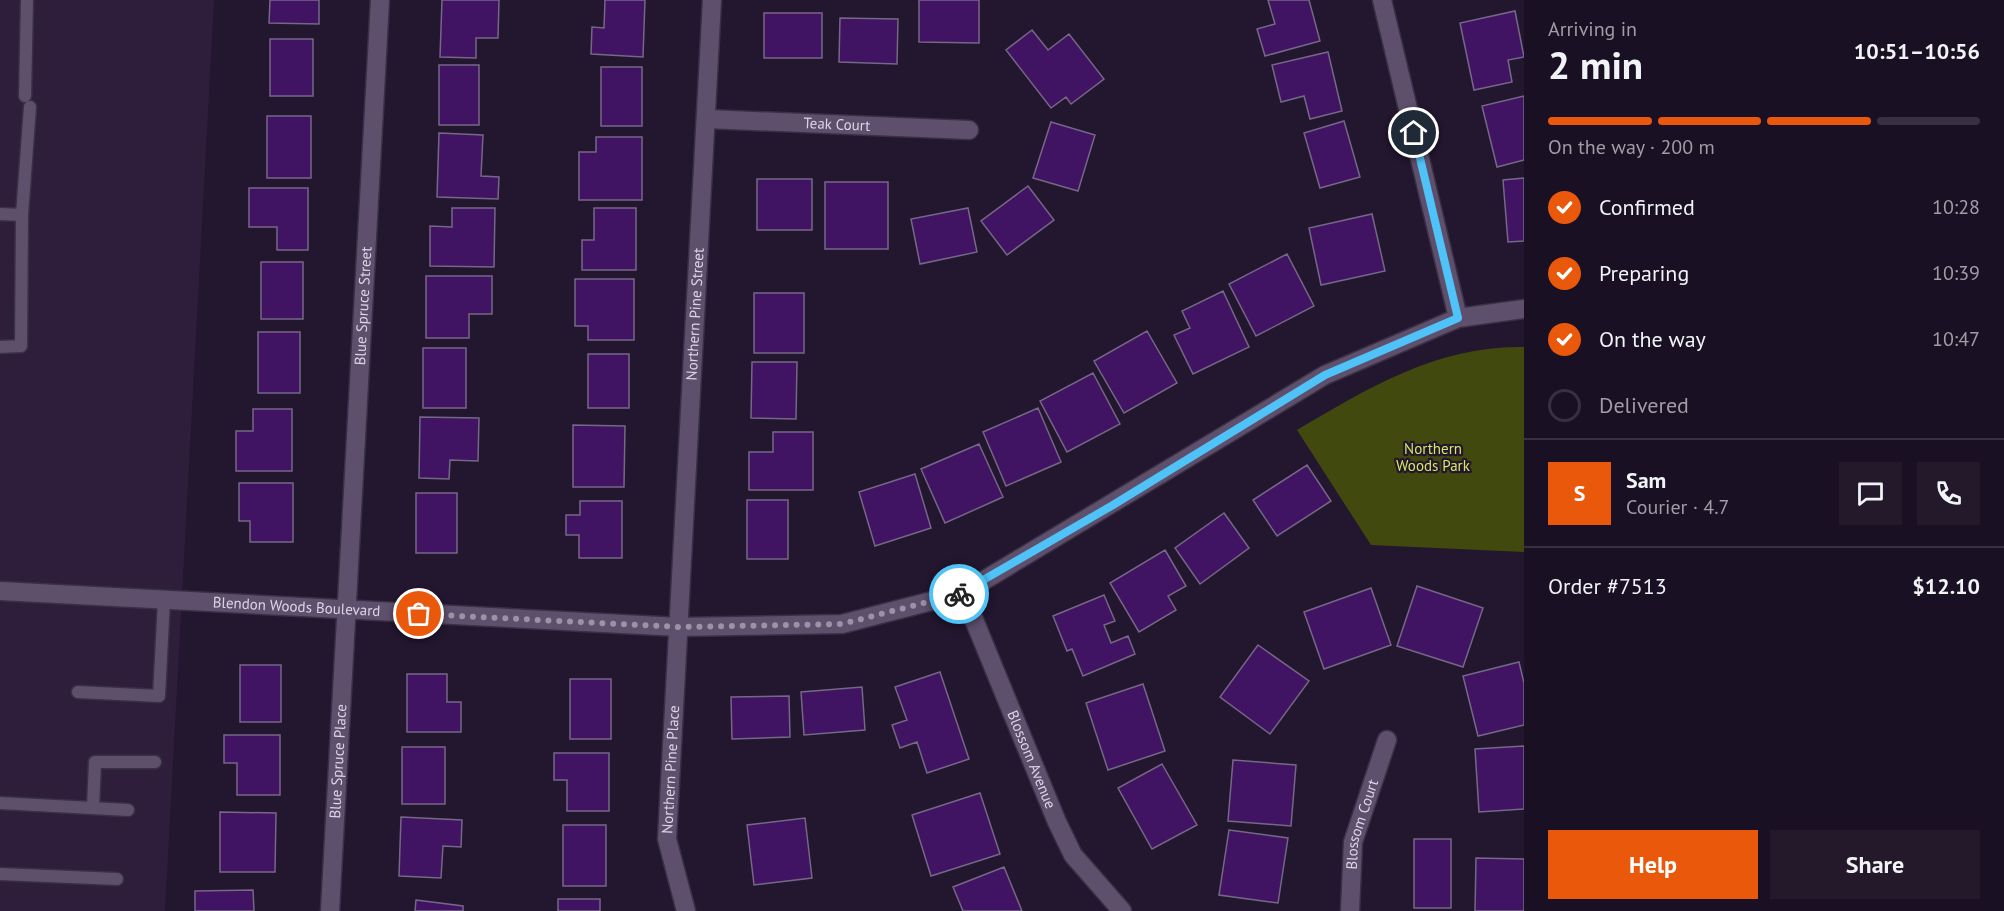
<!DOCTYPE html>
<meta charset="utf-8">
<style>
:root{--surface:#1a1023;--page:#23192b;--text:#f1f3f6;--muted:#9f9da6;--line:#383041;--accent:#ea580c}
body{margin:0;font-family:"PT Sans",sans-serif;background:var(--page);color:var(--text);height:100vh;display:flex;flex-direction:column;font-size:22px;white-space:nowrap}
*{box-sizing:border-box;margin:0}
p{font-size:20px;color:var(--muted)}
.icon{flex:none;width:33px;height:33px;fill:none;stroke:currentColor;stroke-width:2;stroke-linecap:round;stroke-linejoin:round}
.map{position:relative;flex:1;overflow:hidden}
.side{display:flex;flex-direction:column;background:var(--surface);width:480px}
.side>*{flex:none}
.pin{position:absolute;display:grid;place-items:center;width:51px;height:51px;color:#fff;margin:-26px;border:3px solid #fff;border-radius:50%;box-shadow:0 2px 6px #0007}
.courier{position:absolute;display:grid;place-items:center;width:60px;height:60px;margin:-30px;border:4px solid #4fc3f7;border-radius:50%;background:#fff;color:#222;box-shadow:0 2px 8px #0007}
.summary em{font-style:normal;font-weight:700}
.summary div{display:flex;flex-direction:column-reverse}
.summary{display:flex;align-items:center;justify-content:space-between;height:102px;padding:0 24px}
h1{font-size:39px;font-weight:700;line-height:45px}
.bar{display:grid;grid-template-columns:repeat(4,1fr);gap:9px 6px;align-content:center;height:72px;padding:0 24px}
.bar i{height:8px;border-radius:4px;background:var(--line)}
.bar .selected{background:var(--accent)}
.bar p{grid-column:span 4}
.line{display:flex;align-items:center;gap:15px;padding:0 24px;border-top:2px solid var(--line)}
.line div{flex:1}
.round{display:grid;place-items:center;flex:none;width:63px;height:63px;border-radius:0px;background:var(--page)}
ol{padding:0 24px;list-style:none}
li{display:flex;align-items:center;gap:18px;height:66px}
li p{margin-inline-start:auto}
li .icon{padding:6px;border-radius:50%;background:var(--accent);color:#fff;stroke-width:4}
li:last-child{color:var(--muted)}
li i{width:33px;height:33px;border:3px solid var(--line);border-radius:50%}
.primary-button{display:flex;gap:12px;margin-top:auto;padding:12px 24px}
.primary-button a{flex:1;height:69px;border-radius:0px;background:var(--accent);color:#fff;font-size:24px;font-weight:700;line-height:69px;text-align:center}
.primary-button a+a{background:var(--page);color:var(--text)}
main{display:flex;flex:1;min-height:0}
.map>svg:first-child{display:block}
</style>
<main>
<div class="map">
<svg width="1524" height="911" viewBox="0 0 1524 911">
<rect width="100%" height="100%" fill="#23162f"/>
<!-- built -->
<path fill="#2e1e3c" d="M0,0h214l-49,911h-165z"/>
<!-- green -->
<path fill="#42490e" d="M1524,347v205l-153,-7 -74,-115c71,-42 141,-85 227,-83z"/>
<!-- building -->
<path fill="#401462" stroke="#756786" stroke-width="1.5" d="M270,0h49v24l-50,-1z
M442,0h57l-1,38h-22v20l-36,-1z
M605,0h40l-2,57 -52,-3 1,-27 12,1z
M919,0h60v43l-60,-1z
M1268,0h41l11,41 -55,15 -8,-27 18,-5z
M1515,11l9,46 -16,3 4,22 -38,8 -14,-67z
M764,13h58v45h-58z
M840,18l58,1 -1,45 -58,-2z
M1032,30l16,20 21,-16 35,45 -33,25 -5,-7 -15,11 -45,-58z
M270,39h43v57h-43z
M1328,52l14,59 -32,8 -6,-23 -23,6 -9,-37z
M439,65h40v60h-40z
M601,67h41v59h-41z
M1524,96v64l-27,7 -15,-61z
M267,116h44v62h-44z
M1344,121l16,56 -40,11 -16,-55z
M1051,122l44,13 -17,56 -45,-13z
M439,133l44,2 -2,41 18,1 -1,22 -61,-2z
M596,137h46v63h-63v-48h17z
M1524,178v63l-16,1 -5,-62z
M757,179h55v51h-55z
M825,182h63v67h-63z
M1028,186l26,34 -47,35 -26,-34z
M249,188h59v62h-31v-23h-28z
M452,208h43l-1,59 -64,-1v-40l22,1z
M594,208h42v62h-54v-30h12z
M968,208l9,44 -57,12 -9,-45z
M1372,214l13,57 -64,14 -12,-57z
M1287,254l27,52 -58,30 -27,-52z
M261,262h42v57h-42z
M426,276h66v38h-23v24h-43z
M575,279h59v61h-46v-14h-13z
M1223,291l26,56 -56,27 -19,-39 16,-7 -8,-17z
M754,293h50v60h-50z
M1147,331l30,52 -53,30 -30,-52z
M258,332h42v61h-42z
M423,348h43v60h-43z
M588,354h41v54h-41z
M752,362h45l-1,57 -45,-1z
M1093,373l27,51 -53,28 -27,-51z
M1038,408l23,54 -55,24 -23,-54z
M253,409h39v62h-56v-40h17z
M420,417l59,1 -1,43 -28,-1 -1,19 -30,-1z
M573,425l52,1 -1,61h-51z
M773,432h40v58h-64v-38h24z
M979,444l24,53 -58,26 -24,-54z
M1307,465l24,36 -54,35 -24,-36z
M915,474l16,54 -56,18 -16,-54z
M239,483h54v59h-43v-21h-11z
M416,493h41v60h-41z
M747,500h41v59h-41z
M580,501h42v57h-43v-23h-13v-20h14z
M1224,513l25,35 -49,36 -25,-36z
M1165,550l21,36 -18,10 8,14 -37,22 -29,-49z
M1417,586l66,22 -20,59 -66,-21z
M1371,588l20,57 -67,24 -20,-57z
M1104,595l11,26 -11,4 7,18 17,-7 7,18 -52,22 -11,-27 -5,2 -14,-35z
M1258,645l51,36 -39,53 -50,-37z
M1519,662l5,21v42l-46,11 -15,-60z
M240,665h41v57h-41z
M940,672l29,87 -42,14 -10,-31 -17,6 -8,-23 15,-5 -12,-33z
M407,674h40v28h14v30h-54z
M570,679h41v60h-41z
M1143,684l22,67 -57,19 -22,-67z
M862,687l3,43 -61,5 -3,-43z
M789,696l1,41 -58,2 -1,-42z
M224,735h56v60h-43v-32h-13z
M1524,746v63l-45,3 -4,-63z
M402,747h43v57h-43z
M554,753h55v58h-42v-31h-13z
M1233,760l63,5 -5,61 -63,-5z
M1162,764l35,61 -45,24 -34,-61z
M980,793l20,61 -69,22 -19,-61z
M220,812l56,1 -1,59h-55z
M401,817l61,3 -1,27 -18,-1 -2,32 -42,-2z
M805,818l7,60 -58,7 -7,-60z
M563,825h43v61h-43z
M1229,830l59,8 -10,65 -59,-8z
M1414,839h37v69h-37z
M1476,858l48,1v52h-49z
M1004,867l18,44h-59l-10,-24z
M253,890l1,21h-59v-20z
M558,899h42v12h-42z
M416,900l47,6v5h-48z"/>
<g fill="none" stroke-linecap="round" stroke-linejoin="round">
<!-- lane casing -->
<g stroke="#3a3045" stroke-width="15">
<path id="lane" d="M25,96l2,-96
M0,214l22,1 8,-108
M0,347l21,-1 1,-131
M78,692l81,4 5,-96
M0,803l128,7
M93,808l2,-46h60
M0,874l117,5"/>
</g>
<!-- street casing -->
<g stroke="#3a3045" stroke-width="21">
<g id="street">
<path d="M1382,0l76,318"/>
<path id="s1" d="M707,119l262,11"/>
<path id="s2" d="M0,591l679,36 163,-3 121,-31 362,-218 133,-57 66,-9"/>
<path id="s3" d="M963,593l94,229 16,33 49,56"/>
<path id="s4" d="M330,911l50,-911"/>
<path id="s5" d="M686,911l-19,-72 45,-839"/>
<path id="s6" d="M1350,911l3,-69 34,-102"/>
</g>
</g>
<!-- lane -->
<use href="#lane" stroke="#5e506d" stroke-width="12"/>
<!-- street -->
<use href="#street" stroke="#5e506d" stroke-width="18"/>
</g>
<g fill="none" stroke-linecap="round" stroke-linejoin="round">
<!-- done -->
<path stroke="#9b92a6" stroke-width="6" stroke-dasharray="0 10.8" d="M419,614l261,13 162,-3 117,-30"/>
<!-- route -->
<path stroke="#4fc3f7" stroke-width="8" d="M959,594l154,-89 212,-130 133,-57 -44,-185"/>
</g>
<g text-anchor="middle" stroke-width="4.5" stroke-linejoin="round" paint-order="stroke">
<!-- street labels -->
<g font-size="15" fill="#dcd4e6" stroke="#23162f">
<text dy="5" stroke="none"><textPath href="#s1" startOffset="130">Teak Court</textPath></text>
<text dy="5" stroke="none"><textPath href="#s4" startOffset="606">Blue Spruce Street</textPath></text>
<text dy="5" stroke="none"><textPath href="#s5" startOffset="600">Northern Pine Street</textPath></text>
<text dy="5" stroke="none"><textPath href="#s2" startOffset="297">Blendon Woods Boulevard</textPath></text>
<text dy="5" stroke="none"><textPath href="#s3" startOffset="180">Blossom Avenue</textPath></text>
<text dy="5" stroke="none"><textPath href="#s4" startOffset="150">Blue Spruce Place</textPath></text>
<text dy="5" stroke="none"><textPath href="#s5" startOffset="144">Northern Pine Place</textPath></text>
<text dy="5" stroke="none"><textPath href="#s6" startOffset="88">Blossom Court</textPath></text>
</g>
<!-- park labels -->
<g font-size="15" fill="#d5e862" stroke="#23162f">
<text x="1433" y="454">Northern<tspan x="1433" dy="17">Woods Park</tspan></text>
</g>
</g>
</svg>
<div class="pin" style="left:419px;top:614px;background:#ea580c"><svg class="icon" aria-label="bag" viewBox="0 0 24 24"><path d="M5 8h14l-1 12H6zM9 8a3 3 0 0 1 6 0"/></svg></div>
<div class="pin" style="left:1414px;top:133px;background:#1f2937"><svg class="icon" aria-label="home" viewBox="0 0 24 24"><path d="M3 11l9-7 9 7M6 9v11h12V9"/></svg></div>
<div class="courier" style="left:959px;top:594px"><svg class="icon" aria-label="bike" viewBox="0 0 24 24"><circle cx="6" cy="16" r="4"/><circle cx="18" cy="16" r="4"/><path d="M6 16l4-8h5l3 8M10 8l3 8H6M13 5h3"/></svg></div>
</div>
<section class="side">
<div class="summary"><div><h1>2 min</h1><p>Arriving in</p></div><em>10:51–10:56</em></div>
<div class="bar"><i class="selected"></i><i class="selected"></i><i class="selected"></i><i></i><p>On the way · 200 m</p></div>
<ol>
<li><svg class="icon" aria-label="check" viewBox="0 0 24 24"><path d="M5 12l5 5 9-10"/></svg>Confirmed<p>10:28</p></li>
<li><svg class="icon" aria-label="check" viewBox="0 0 24 24"><path d="M5 12l5 5 9-10"/></svg>Preparing<p>10:39</p></li>
<li><svg class="icon" aria-label="check" viewBox="0 0 24 24"><path d="M5 12l5 5 9-10"/></svg>On the way<p>10:47</p></li>
<li><i></i>Delivered</li>
</ol>
<div class="line" style="height:108px"><b class="round" style="background:var(--accent);color:#fff">S</b><div><b>Sam</b><p>Courier · 4.7</p></div><a class="round"><svg class="icon" aria-label="chat" viewBox="0 0 24 24"><path d="M4 5h16v11H9l-5 4z"/></svg></a><a class="round"><svg class="icon" aria-label="phone" viewBox="0 0 24 24"><path d="M5 4h4l2 5-3 2q2 4 5 5l2-3 5 2v4C11 20 4 13 5 4z"/></svg></a></div>
<div class="line" style="height:78px"><div>Order #7513</div><b>$12.10</b></div>
<div class="primary-button"><a>Help</a><a>Share</a></div>
</section>
</main>
